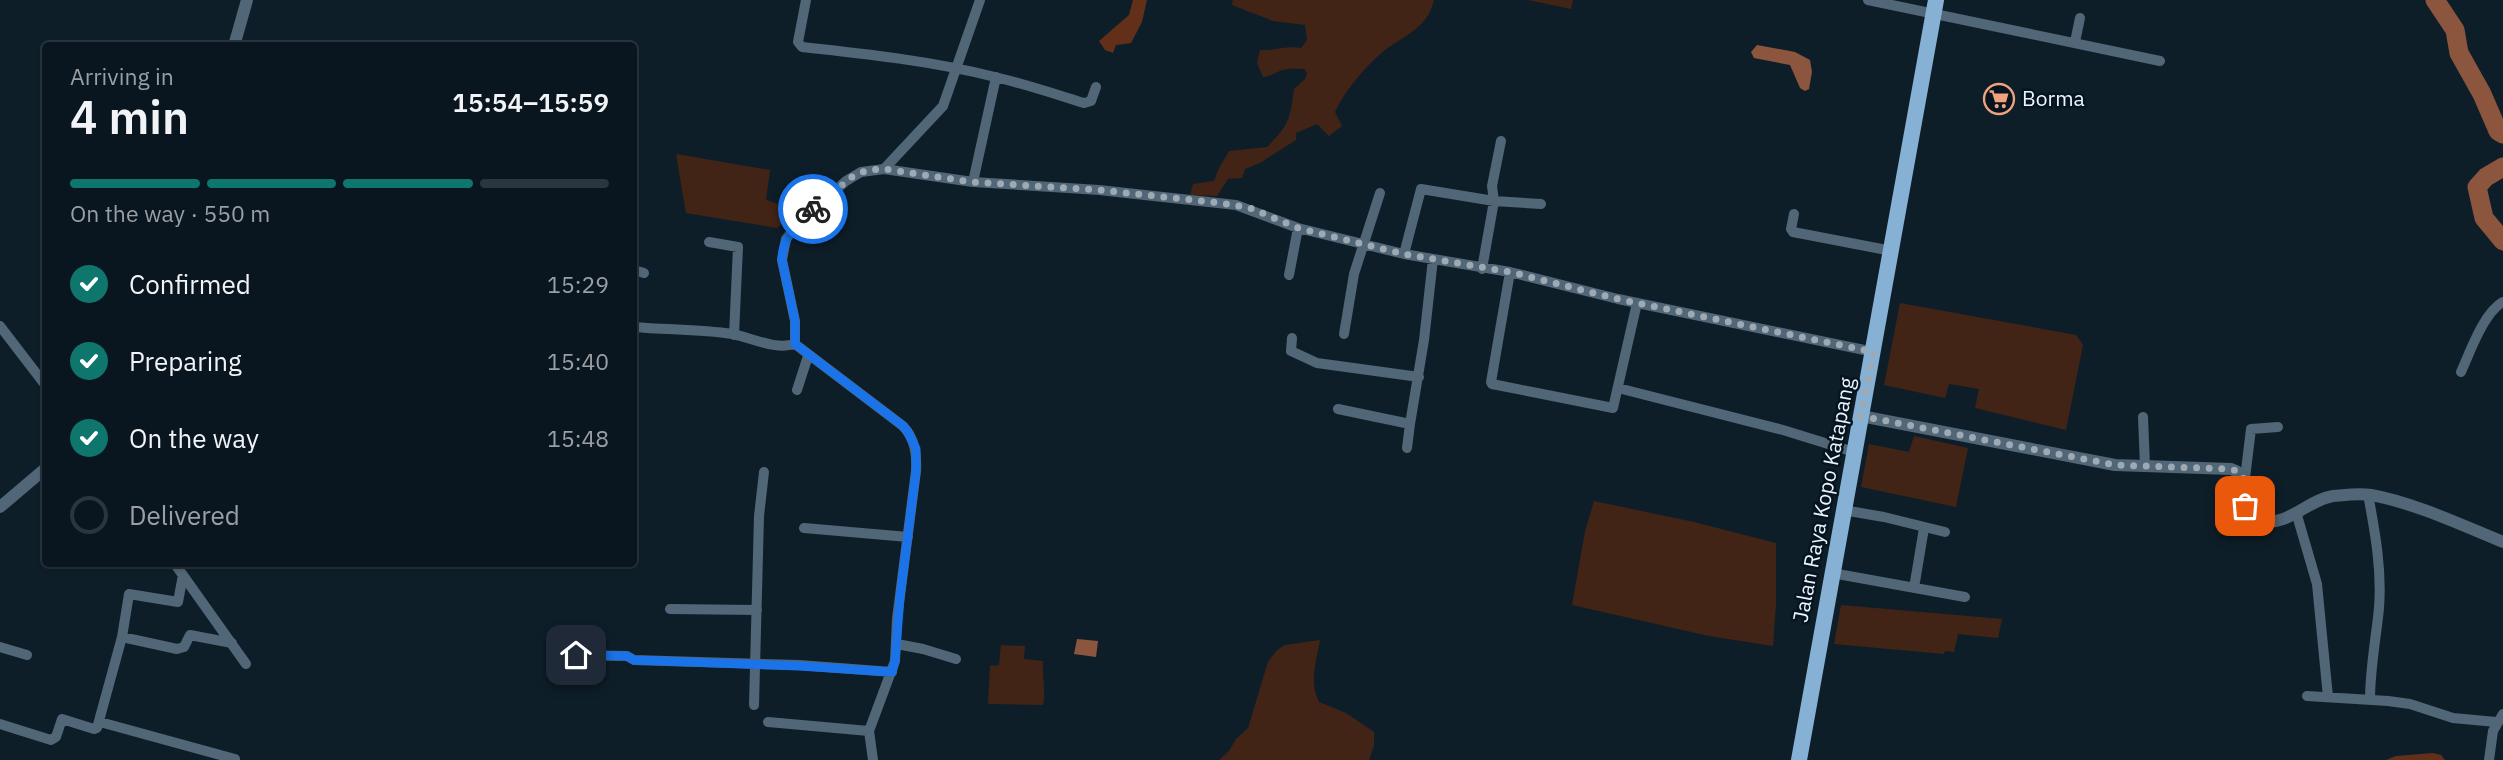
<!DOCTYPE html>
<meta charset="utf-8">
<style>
:root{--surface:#0a161f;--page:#131f28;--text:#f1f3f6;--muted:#999fa4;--line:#2a353d;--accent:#0f766e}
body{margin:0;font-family:"IBM Plex Sans",sans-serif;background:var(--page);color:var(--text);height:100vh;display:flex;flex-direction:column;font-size:26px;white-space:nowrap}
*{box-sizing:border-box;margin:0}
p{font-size:23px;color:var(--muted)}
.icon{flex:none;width:38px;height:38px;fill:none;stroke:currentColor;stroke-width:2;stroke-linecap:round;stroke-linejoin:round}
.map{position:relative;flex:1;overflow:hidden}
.side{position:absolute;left:42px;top:42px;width:595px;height:525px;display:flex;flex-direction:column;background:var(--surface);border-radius:7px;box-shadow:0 2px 5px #0004,0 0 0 2px var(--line)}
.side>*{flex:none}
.pin{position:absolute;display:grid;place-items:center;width:60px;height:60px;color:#fff;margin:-30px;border-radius:14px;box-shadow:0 4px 10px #0006}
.courier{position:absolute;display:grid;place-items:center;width:70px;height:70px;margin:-35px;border:5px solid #1a73e8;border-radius:50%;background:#fff;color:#222;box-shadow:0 2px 9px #0007}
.head em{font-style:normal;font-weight:600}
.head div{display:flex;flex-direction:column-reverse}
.head{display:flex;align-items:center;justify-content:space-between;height:119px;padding:0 28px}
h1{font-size:46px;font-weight:600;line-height:52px}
.bar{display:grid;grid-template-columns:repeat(4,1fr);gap:10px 7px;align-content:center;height:84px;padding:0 28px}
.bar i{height:9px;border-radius:5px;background:var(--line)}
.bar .on{background:var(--accent)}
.bar p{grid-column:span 4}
ol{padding:0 28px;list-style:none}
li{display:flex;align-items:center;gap:21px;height:77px}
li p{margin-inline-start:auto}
li .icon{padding:7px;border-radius:50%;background:var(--accent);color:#fff;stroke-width:4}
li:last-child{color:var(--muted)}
li i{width:38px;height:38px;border:4px solid var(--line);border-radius:50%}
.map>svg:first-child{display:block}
</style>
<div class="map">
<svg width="2503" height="760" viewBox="0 0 2503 760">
<rect width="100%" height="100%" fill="#0e1e29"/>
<!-- green -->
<path fill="#422416" d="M1233,0h201c-7,31 -34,36 -56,56 -16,15 -34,36 -43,56l7,14 -13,10 -12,-12 -21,9v7l-36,23 -15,6 -3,9 -14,1 -11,17 -27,-1 3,-11 21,-3 5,-13 10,-17 38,-4c22,-22 23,-27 27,-58l11,-10 2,-6 -3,-4c-8,0 -17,-1 -24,2 -7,3 -9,5 -17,6l-6,-14 3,-13c15,1 27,-5 41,-2l6,-8 -2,-15 -32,-4 -41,-16z
M1528,0h45l-2,9z
M676,154l94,16 -4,30 34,11 -23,17 -91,-15z
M1900,303l176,32 7,10 -17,85 -91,-22 4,-19 -30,-5 -4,14 -61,-13z
M1914,436l54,12 -12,59 -95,-20 8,-43 40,8z
M1594,501l100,21 82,21v61l-3,42 -64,-10 -137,-31 13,-74z
M1841,605l161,14 -4,19 -40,-4 -4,18 -9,-1 -1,3 -110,-10z
M1320,640c-4,22 -11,42 -1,62l27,11 28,19v14l-5,14h-150l10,-9 7,-12 12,-11 20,-66 9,-12 8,-5z
M1001,645l24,1 -1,13 19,2c-1,15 3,30 0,44l-55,-1 2,-38 9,-1z"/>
<!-- forest -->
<path fill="#623018" d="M1133,0h14l-5,22 -11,21 -15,2 -3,8 -8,-3 -6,-9 30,-26z
M2433,753l8,2 4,5h-59l10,-4z"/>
<!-- water -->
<path fill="#8b563d" d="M1757,45l38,7 15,8 2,12 -3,17 -4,2 -5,-3 -10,-23 -36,-7 -3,-6z
M1077,639l21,2 -2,16 -22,-3z"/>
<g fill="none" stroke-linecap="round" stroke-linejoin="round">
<!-- river -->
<path stroke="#8b563d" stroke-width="19" d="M2435,0l20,30 4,23 23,41 16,37 5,3
M2503,167l-17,10 -9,10 7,31 19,23"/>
<!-- minor -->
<path stroke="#516676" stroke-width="10" d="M806,0l-8,42 4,5c65,7 130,14 193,30 30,7 60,17 89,26l7,-2 5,-14
M1868,0l292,61
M2075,42l5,-24
M884,169l59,-63 37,-106
M973,182l23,-105
M1794,214l-3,15 2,3 99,19
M709,242l29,5 -4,88
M1404,254l17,-65 73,12 47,3
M1482,269l12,-68 -2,-15 9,-45
M634,270l10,3
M1510,272l-19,110 1,2 121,24 24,-105
M1289,275l9,-47
M0,326l46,60
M634,327c32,3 65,2 98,7 21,4 42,16 63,10
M1344,334l10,-60 26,-81
M1292,338l-1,13 26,12 102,14
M2461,372c9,-20 23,-60 42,-70
M1618,388l165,42 71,22
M797,390l11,-34
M1338,409l72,15 14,-84 9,-81
M2143,417l2,50
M1407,448l3,-24
M2245,478l6,-49 27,-2
M2368,494c7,38 14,75 11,114 -3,31 -9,60 -9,92
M1843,510l41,7 61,15
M2296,512l21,72 11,113
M804,528l104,9
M175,564l71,100
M1832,573l133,24
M1914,588l10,-60
M670,609l87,1
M122,637l7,-43 49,8 5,-27
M897,644l26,5 33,10
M0,647l27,8
M573,655l54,1 7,4 165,5 93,7
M2307,696l81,5 22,3 43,14 43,4
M754,705l5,-189 5,-44
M100,722l135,37
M768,722l101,9
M0,724l51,16 5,-3 6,-18 32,10 3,-1 25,-91 55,12 7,-2 6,-12 42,8
M873,760l-4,-29 26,-70 2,-42 19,-148c1,-17 -1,-32 -13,-45l-108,-82v-23l-13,-61 4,-21 16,-20 44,-38 15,-9 23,-3 89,13 126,8 137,15 62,23 106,26 106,18 108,27 256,53
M2489,760l4,-29 10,-17"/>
<!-- tertiary -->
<path stroke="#516676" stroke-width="12" d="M234,46l13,-46
M1861,416l254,49 116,4c31,10 -3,44 32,52 25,5 45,-21 70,-25 12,-1 26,-3 38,-1 41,7 93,31 132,47
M0,507l46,-39"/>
<!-- primary -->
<path stroke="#86b1d4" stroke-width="16" d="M1799,760l137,-760"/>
</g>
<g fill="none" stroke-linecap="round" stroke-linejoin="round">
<!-- done -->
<path stroke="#9daab3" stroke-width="7" stroke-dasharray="0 12.6" d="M813,209l40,-33 15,-6 16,-1 88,13 127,8 122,13 29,5 48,20 106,26 106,18 108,27 256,53 -13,64 254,49 116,4c20,6 12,20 14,37"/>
<!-- route -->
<path stroke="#1a73e8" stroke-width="9" d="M576,655l51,1 7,4 165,6 93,6 3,-11 5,-64 16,-126v-22l-8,-17 -5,-6 -108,-82v-23l-13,-61c0,-23 15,-36 31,-51"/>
</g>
<!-- icons -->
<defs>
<g id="supermarket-ring" transform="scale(1.575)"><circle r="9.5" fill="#061420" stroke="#f1a17c" stroke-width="1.5"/><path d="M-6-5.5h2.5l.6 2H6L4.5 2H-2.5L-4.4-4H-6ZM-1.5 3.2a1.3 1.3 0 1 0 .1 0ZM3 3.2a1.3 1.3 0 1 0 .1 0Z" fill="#f1a17c"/></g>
</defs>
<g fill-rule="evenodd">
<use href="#supermarket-ring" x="1999" y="99"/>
</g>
<g text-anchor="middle" stroke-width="5" stroke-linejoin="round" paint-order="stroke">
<!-- poi labels -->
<g font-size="21" fill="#eaf5fd" stroke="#061420" text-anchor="start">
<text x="2022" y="106">Borma</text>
</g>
<!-- street labels -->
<g font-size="21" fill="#eaf5fd" stroke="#061420">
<text transform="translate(1824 500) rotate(-79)" y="7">Jalan Raya Kopo Katapang</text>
</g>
</g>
</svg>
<div class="pin" style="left:2245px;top:506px;background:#ea580c"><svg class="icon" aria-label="bag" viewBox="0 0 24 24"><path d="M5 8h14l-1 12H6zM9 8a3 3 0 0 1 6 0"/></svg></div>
<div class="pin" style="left:576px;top:655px;background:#1f2937"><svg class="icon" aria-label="home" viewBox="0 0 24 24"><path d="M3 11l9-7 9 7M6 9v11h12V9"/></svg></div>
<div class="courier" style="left:813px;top:209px"><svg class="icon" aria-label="bike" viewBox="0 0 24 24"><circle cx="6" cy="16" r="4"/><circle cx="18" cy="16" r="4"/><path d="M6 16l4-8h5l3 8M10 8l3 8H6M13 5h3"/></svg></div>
<section class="side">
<div class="head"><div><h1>4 min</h1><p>Arriving in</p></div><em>15:54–15:59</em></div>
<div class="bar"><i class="on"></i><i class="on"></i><i class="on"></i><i></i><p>On the way · 550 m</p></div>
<ol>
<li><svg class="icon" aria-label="check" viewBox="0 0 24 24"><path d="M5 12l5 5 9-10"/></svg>Confirmed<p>15:29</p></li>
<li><svg class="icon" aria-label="check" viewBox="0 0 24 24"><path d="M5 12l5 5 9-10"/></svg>Preparing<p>15:40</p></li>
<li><svg class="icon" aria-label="check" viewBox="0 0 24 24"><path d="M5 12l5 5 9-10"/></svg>On the way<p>15:48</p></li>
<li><i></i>Delivered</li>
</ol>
</section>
</div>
